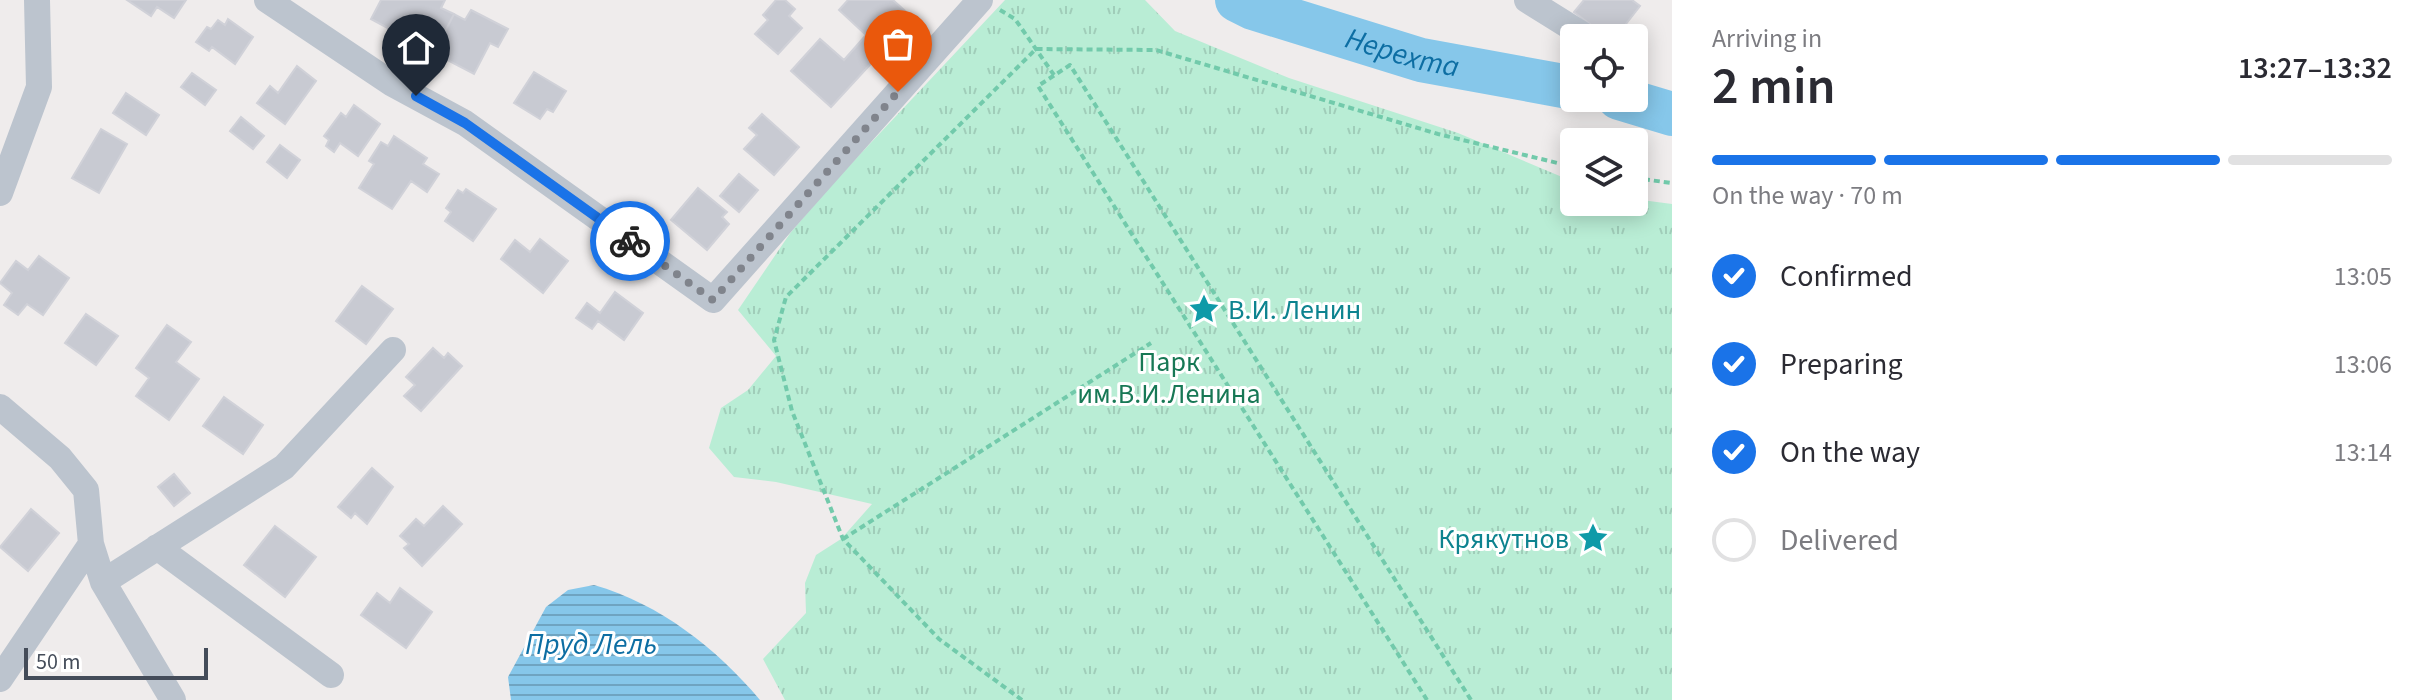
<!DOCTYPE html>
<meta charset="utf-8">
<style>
:root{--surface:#fff;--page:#f2f2f3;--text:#2b2b33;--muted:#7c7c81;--line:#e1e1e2;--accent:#1a73e8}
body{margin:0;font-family:"Source Sans 3",sans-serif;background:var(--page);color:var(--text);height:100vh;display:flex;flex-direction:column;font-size:30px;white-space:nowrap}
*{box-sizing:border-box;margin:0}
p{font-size:26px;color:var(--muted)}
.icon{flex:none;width:44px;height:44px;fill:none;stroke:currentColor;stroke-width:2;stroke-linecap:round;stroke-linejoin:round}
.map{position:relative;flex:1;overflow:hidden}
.details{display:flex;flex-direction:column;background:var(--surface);width:760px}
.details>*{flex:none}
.fabs{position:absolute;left:1560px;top:24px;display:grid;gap:16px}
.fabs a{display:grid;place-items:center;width:88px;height:88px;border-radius:8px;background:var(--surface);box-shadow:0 4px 20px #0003;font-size:40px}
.scale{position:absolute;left:24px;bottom:20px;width:184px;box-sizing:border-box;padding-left:8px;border:4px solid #444c59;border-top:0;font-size:22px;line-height:28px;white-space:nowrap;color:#444c59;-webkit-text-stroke:6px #fff;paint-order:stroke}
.pin{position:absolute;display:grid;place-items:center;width:68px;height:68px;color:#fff;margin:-82px -34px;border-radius:50% 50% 50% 0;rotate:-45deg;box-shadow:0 0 8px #0007}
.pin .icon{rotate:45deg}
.courier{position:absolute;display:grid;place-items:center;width:80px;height:80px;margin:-40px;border:6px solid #1a73e8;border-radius:50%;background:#fff;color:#222;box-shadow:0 2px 10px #0007}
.headline em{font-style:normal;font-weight:600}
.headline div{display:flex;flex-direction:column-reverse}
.headline{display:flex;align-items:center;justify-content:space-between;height:136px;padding:0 40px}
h1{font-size:52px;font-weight:600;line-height:60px}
.bar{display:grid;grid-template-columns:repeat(4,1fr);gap:12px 8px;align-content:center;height:96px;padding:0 40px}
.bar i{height:10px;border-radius:6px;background:var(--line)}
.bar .on{background:var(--accent)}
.bar p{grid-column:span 4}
ol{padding:0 40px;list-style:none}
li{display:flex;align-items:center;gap:24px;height:88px}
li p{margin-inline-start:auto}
li .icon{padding:8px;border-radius:50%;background:var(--accent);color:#fff;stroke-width:4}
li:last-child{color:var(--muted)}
li i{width:44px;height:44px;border:4px solid var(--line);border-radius:50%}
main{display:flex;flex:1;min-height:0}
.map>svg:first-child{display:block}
</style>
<main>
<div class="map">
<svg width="1672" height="700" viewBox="0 0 1672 700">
<defs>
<pattern id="park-tufts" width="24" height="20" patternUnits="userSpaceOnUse" patternTransform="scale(2)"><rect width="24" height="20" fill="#b9edd5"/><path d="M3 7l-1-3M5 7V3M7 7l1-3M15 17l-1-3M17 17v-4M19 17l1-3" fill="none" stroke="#a0cdb9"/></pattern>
<pattern id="water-rules" width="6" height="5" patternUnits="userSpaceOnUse" patternTransform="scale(2)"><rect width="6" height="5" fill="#86c7ea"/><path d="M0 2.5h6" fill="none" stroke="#6fa4c1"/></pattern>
</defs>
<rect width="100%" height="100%" fill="#efecec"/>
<!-- park -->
<path fill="url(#park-tufts)" d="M1005,0h140l30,31 114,47 169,55 116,49v20h60v-3l38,5v496h-887l-22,-41 43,-46 -1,-30 11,-28 25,-16 31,-35 -96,-22 -42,-5 -25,-29 12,-40 27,-18 28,-34 -38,-46 53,-78 43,-50z"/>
<!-- water -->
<path fill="url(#water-rules)" d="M594,585c66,19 122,63 166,115h-249l-3,-23 38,-70 22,-17z"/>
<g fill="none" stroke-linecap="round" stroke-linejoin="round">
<!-- river -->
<g stroke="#86c7ea" stroke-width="44">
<path id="s1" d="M1237,0l16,8 168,52 153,28"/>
<path d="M1619,98l53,16"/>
</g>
</g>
<!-- building -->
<path fill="#c8cad2" stroke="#d0d1d8" stroke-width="2" d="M127,0h59l-12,18 -17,-11 -6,9z
M381,0h64l-4,8 13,6 -20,39 -63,-34z
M776,0h9l10,9 -6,7 13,12 -24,26 -23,-20 13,-14 -5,-5z
M848,0h45l20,18 -82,89 -40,-36 29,-32 24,21 22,-25 -27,-25z
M1584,0h48l8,6 -25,32h-7l-34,-26z
M471,10l37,19 -10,18 -8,-4 -16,31 -40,-21 20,-39 11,6z
M228,19l25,18 -18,27 -23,-17 -3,4 -13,-9 11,-15 4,2 7,-9 7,5z
M297,66l19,15 -31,43 -28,-21 13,-17 8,7z
M534,72l32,19 -13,21 -6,-3 -7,10 -26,-16z
M192,73l24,17 -11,15 -24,-18z
M126,93l33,22 -13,20 -33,-22z
M354,105l26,19 -22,32 -18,-13 -6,9 -8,-6 3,-6 -5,-4 17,-23 5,4z
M762,114l37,33 -25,28 -30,-26 13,-14 -8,-7z
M241,117l23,19 -11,13 -23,-18z
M101,129l26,15 -28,49 -27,-15z
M394,136l33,22 -4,6 16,10 -12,18 -16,-11 -19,28 -33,-21 15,-24 -5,-3 12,-19 7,4z
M280,145l20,15 -13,18 -20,-16z
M739,174l19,16 -19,22 -19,-16z
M698,188l29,24 -5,5 7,7 -22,26 -36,-30z
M466,189l30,20 -23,32 -28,-20 6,-9 -5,-4 12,-18 5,3z
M540,239l28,22 -25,32 -42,-34 14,-19 15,12z
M39,256l30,22 -26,37 -16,-11 -9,11 -14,-10 8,-12 -12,-10 16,-22 12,9z
M362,286l31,23 -27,35 -30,-23z
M615,292l28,21 -19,27 -26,-19 -6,8 -16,-11 11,-15 13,10z
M86,314l32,22 -22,29 -31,-22z
M167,325l24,17 -15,20 23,17 -30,41 -33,-24 13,-18 -13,-10z
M433,348l11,10 4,-5 14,13 -41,45 -17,-15 11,-11 -9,-8z
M224,397l39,28 -20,29 -40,-28z
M372,468l21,19 -26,37 -12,-11 -4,5 -13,-11z
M174,474l16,19 -16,13 -16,-19z
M443,506l19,18 -40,42 -18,-18 5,-4 -9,-8 16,-17 8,7z
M31,509l28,24 -31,38 -28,-24z
M275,526l41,31 -31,40 -41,-32z
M400,588l32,24 -26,36 -45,-33 16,-22 13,10z"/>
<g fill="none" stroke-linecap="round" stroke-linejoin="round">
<!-- path -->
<path stroke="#72caab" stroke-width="4" stroke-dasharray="6 4" stroke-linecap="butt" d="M1000,10l15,9 39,56
M1634,178l38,5
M843,539l308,-196
M1022,700l-83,-61 -96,-100 -51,-128 -18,-71 12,-43 250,-248 120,1 282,84 136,33
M1427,700l-389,-614 32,-21 401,635"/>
<!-- minor -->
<path stroke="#bcc4ce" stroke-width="26" d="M267,0l124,83 74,40 248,177 267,-300
M1527,0l61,38
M0,193l39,-106 -2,-87
M0,407l60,51 26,32 5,54 12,38 70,118
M157,547l174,128
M103,582l181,-115 109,-117
M0,679l91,-135"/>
</g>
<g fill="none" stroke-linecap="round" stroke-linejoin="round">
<!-- done -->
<path stroke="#80848c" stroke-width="8" stroke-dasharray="0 14.4" d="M630,241l83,59 185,-208"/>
<!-- route -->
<path stroke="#1a73e8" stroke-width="10" d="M416,96l49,27 165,118"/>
</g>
<!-- icons -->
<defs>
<g id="sight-bare" transform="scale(2.4)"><path d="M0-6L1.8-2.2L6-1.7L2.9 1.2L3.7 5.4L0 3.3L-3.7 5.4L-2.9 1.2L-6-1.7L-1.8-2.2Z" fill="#0f9aa8" stroke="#fff" stroke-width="2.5" paint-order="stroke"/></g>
</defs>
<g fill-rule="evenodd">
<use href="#sight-bare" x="1204" y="309"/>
<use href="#sight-bare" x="1593" y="538"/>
</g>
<g text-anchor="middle" stroke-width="6" stroke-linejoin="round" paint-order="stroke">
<!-- culture labels -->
<g font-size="28" fill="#0d838f" stroke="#fff" text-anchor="start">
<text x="1228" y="319">В.И. Ленин</text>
<text x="1569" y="548" text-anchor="end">Крякутнов</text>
</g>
<!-- park labels -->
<g font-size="28" fill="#177855" stroke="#fff">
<text x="1169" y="371">Парк<tspan x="1169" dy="32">им.В.И.Ленина</tspan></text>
</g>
<!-- water labels -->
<g font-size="30" font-style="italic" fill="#0d6ea3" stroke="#fff">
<text dy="10" stroke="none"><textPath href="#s1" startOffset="174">Нерехта</textPath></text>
<text x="591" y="654">Пруд Лель</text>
</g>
</g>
</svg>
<div class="fabs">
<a><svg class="icon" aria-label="locate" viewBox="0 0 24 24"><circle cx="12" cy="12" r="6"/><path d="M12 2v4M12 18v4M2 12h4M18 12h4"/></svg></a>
<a><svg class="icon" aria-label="layers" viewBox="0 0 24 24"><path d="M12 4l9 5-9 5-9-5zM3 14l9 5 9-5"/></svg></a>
</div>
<div class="scale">50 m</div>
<div class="pin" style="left:898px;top:92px;background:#ea580c"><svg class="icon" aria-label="bag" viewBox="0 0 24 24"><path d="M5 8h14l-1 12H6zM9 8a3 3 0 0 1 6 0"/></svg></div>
<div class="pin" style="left:416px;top:96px;background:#1f2937"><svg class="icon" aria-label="home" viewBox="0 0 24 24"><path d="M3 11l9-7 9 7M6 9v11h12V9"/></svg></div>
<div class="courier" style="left:630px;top:241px"><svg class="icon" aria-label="bike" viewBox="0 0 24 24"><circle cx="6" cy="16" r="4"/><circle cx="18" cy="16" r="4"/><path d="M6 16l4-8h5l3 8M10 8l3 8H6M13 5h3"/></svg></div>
</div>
<section class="details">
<div class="headline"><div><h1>2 min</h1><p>Arriving in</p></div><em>13:27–13:32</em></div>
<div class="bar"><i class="on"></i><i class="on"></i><i class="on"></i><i></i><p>On the way · 70 m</p></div>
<ol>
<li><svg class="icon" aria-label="check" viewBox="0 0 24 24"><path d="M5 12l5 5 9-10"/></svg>Confirmed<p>13:05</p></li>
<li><svg class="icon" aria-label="check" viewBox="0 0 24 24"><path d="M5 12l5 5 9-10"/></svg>Preparing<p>13:06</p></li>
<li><svg class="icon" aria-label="check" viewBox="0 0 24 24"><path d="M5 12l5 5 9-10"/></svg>On the way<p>13:14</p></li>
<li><i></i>Delivered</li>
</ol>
</section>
</main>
